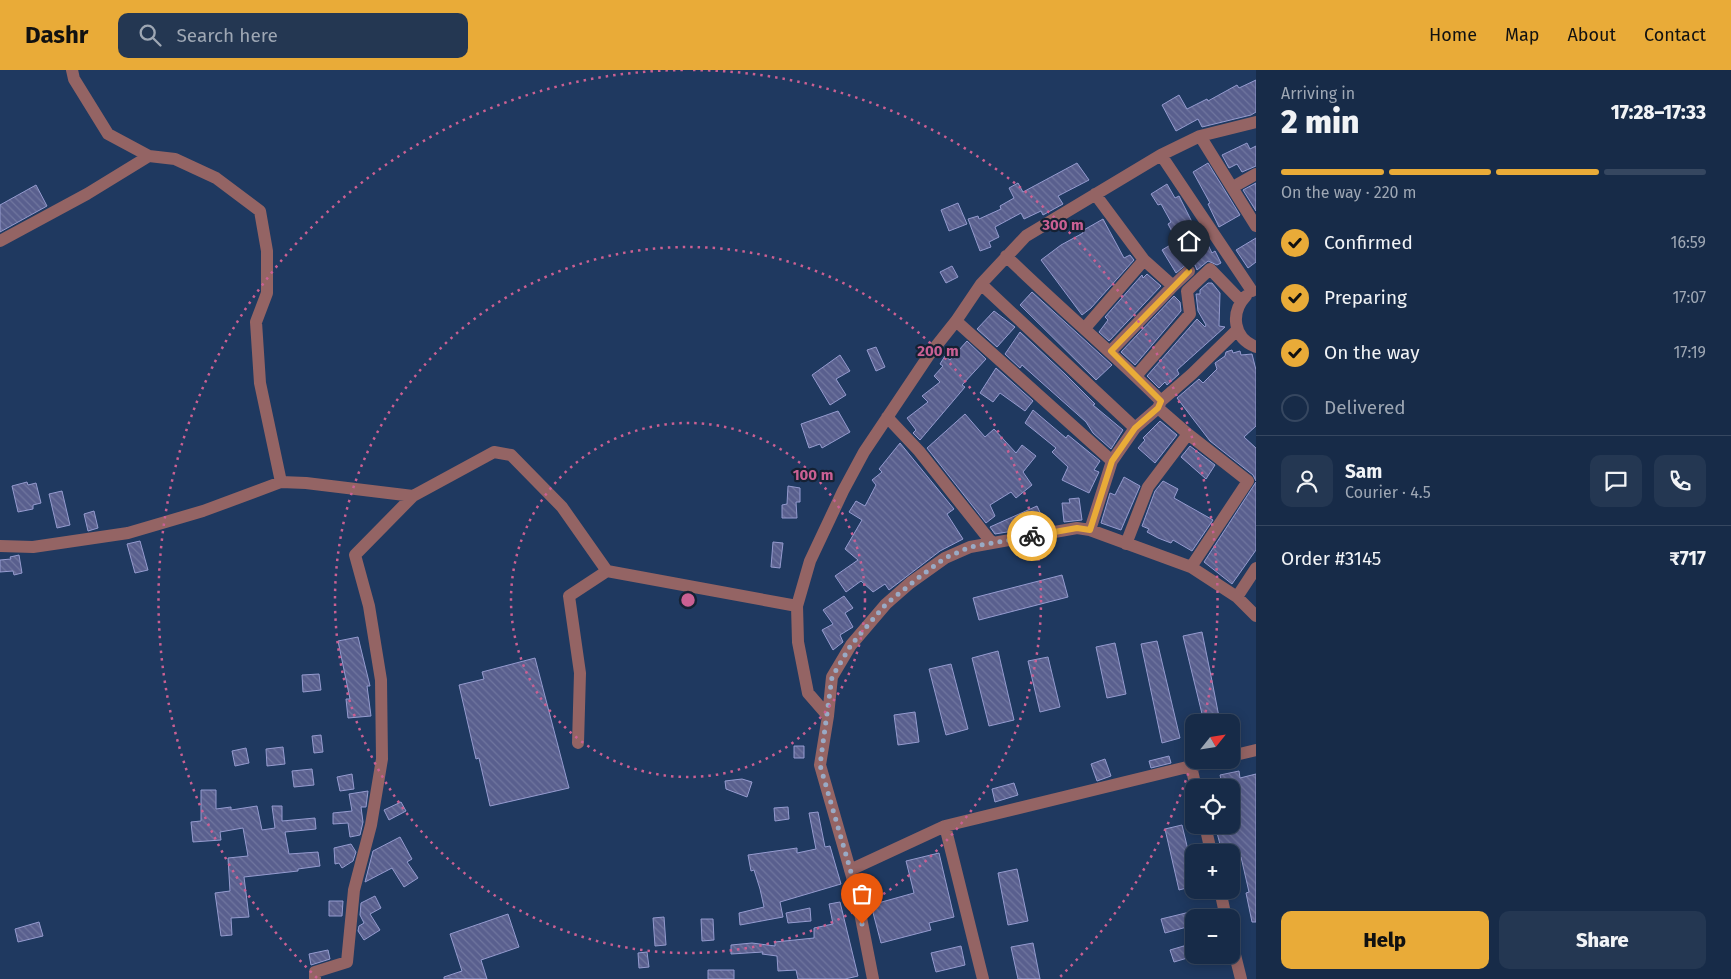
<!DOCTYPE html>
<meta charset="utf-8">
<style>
:root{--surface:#172b48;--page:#243752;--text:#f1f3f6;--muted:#9ea7b4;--line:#364760;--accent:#e9ab38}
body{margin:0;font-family:"Fira Sans",sans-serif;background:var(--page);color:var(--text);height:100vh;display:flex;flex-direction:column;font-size:19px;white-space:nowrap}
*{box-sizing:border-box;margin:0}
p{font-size:16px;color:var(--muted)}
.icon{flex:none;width:28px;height:28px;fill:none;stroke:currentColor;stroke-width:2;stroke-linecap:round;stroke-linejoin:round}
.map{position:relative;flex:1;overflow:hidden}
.details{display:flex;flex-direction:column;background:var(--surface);width:475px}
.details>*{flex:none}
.needle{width:32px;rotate:60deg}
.fabs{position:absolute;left:1185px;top:644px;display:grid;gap:10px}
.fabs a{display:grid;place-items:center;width:55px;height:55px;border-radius:10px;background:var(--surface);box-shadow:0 2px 12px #0003,0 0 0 1px var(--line);font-size:25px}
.pin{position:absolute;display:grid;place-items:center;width:42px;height:42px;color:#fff;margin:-51px -21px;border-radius:50% 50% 50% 0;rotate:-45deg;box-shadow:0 0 5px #0007}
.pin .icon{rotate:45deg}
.courier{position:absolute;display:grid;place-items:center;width:50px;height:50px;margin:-25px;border:4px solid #e9ab38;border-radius:50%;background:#fff;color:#222;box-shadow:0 1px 6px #0007}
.headline em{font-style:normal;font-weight:800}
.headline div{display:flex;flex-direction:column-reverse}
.headline{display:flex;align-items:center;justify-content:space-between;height:85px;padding:0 25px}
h1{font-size:32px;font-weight:800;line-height:38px}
.bar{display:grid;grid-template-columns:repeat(4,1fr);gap:8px 5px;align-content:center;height:60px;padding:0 25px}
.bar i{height:6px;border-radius:4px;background:var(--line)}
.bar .current{background:var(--accent)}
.bar p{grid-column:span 4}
.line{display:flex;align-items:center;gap:12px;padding:0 25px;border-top:1px solid var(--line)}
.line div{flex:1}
.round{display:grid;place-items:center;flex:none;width:52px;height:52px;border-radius:10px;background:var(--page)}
ol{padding:0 25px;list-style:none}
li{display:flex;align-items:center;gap:15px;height:55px}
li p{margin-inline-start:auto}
li .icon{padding:5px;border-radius:50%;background:var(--accent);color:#111;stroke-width:4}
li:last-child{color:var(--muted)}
li i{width:28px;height:28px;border:2px solid var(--line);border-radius:50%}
.button{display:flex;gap:10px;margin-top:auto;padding:10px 25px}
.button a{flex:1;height:58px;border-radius:10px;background:var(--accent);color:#111;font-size:20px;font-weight:800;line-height:58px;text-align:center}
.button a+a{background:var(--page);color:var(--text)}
header{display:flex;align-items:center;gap:30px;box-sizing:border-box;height:70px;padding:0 25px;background:var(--accent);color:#111}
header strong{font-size:24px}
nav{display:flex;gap:28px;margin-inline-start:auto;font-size:18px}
.search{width:350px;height:45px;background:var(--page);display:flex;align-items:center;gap:12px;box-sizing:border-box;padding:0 18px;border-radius:10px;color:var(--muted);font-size:19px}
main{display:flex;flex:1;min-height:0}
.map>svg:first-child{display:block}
</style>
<header>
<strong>Dashr</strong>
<div class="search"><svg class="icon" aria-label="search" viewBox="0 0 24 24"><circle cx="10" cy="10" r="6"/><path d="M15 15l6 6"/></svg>Search here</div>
<nav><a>Home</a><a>Map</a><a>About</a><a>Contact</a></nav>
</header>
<main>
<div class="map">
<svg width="1256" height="909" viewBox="0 0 1256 909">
<defs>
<pattern id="building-back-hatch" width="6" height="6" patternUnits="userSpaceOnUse" patternTransform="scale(1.25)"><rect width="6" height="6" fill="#595f8e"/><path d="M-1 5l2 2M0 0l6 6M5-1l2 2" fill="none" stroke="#70769f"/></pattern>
</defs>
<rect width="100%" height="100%" fill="#1f3960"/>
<!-- building -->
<path fill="url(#building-back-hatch)" stroke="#959bcf" d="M1256,10v32l-5,3 -49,12 -4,-8 -22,12 -14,-26 17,-10 8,14 20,-10 1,2 29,-16 2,3z
M1247,73l3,6 6,-3v20l-14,6 -5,-8 -8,4 -7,-13z
M1077,93l12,17 -31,16 5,8 -20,11 -2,-4 -17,8 -3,-6 -26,14 4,10 -10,5 2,5 -11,4 -12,-32 10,-3 1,3 22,-10 -1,-3 14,-8 -5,-10 9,-5 5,9z
M1208,93l32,52 -21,12 -11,-23 2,-1 -17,-31z
M1256,113v28l-13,-21z
M1167,114l8,14 4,-2 14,28 2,-1 4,3 13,27 3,-2 6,12 -4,2 -9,-4 -11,9 -2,-5 -7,-2 -12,10 -14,-23 15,-9 -9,-17 3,-2 -10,-18 -3,1 -7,-11z
M36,115l11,21 -47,26v-27z
M958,133l9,21 -18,7 -8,-21z
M1103,149l21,39 6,-3 4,5 -43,48 -9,7 -41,-55 20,-15 22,-12 -1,-2z
M1256,168v24l-8,6 -12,-18z
M952,196l6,11 -12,6 -6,-11z
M1147,204l14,12 -52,55 -10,-9 9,-12 -3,-3 37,-42 1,3z
M1208,213h4l8,10 -1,33 6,1 -48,43 2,4 -12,11 -2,-3 -6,6 -12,-12 50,-57 8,8 1,-2 -8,-14 -2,-17h4v-4z
M1032,222l80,73 -16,15 -76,-75z
M1174,226l6,6 1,9 -46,54 -14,-13z
M994,241l21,16 -18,20 -20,-18z
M1020,262l45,42 30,30 -2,1 30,25 -12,19 -18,-16 -7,-11 -64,-57 -2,3 -15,-14z
M967,271l19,18 -24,26 3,2 -45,53 -7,-7 3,-3 -9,-12 21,-16 -6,-6 18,-14 -6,-6 9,-10 -3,-2 5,-8 5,4z
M876,277l9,20 -9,4 -9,-21z
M1232,280l1,3 7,-2 1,4 11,-1 4,16v56l-12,11 12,11v33l-3,-6 -43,-34 -33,-43 22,-19 4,4 14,-14 -2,-6 10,-7 1,-4z
M840,285l10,16 -14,8 10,16 -16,10 -18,-30z
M996,298l37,33 -8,10 -25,-18 -7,9 -13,-9z
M1033,340l33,28 2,-3 32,26 -6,9 5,2 -10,21 -27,-13 6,-13 -16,-15 4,-4 -31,-25z
M838,341l12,21 -28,16 -2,-4 -11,4 -8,-24z
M965,344l20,23 9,-8 22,24 6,-8 14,11 -13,16 9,13 -16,13 -5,-6 -21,13 5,11 -9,7 -59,-75z
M1160,351l17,14 -22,28 -17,-15 7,-8 -2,-2z
M900,373l54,66 -7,5 16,25 -23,12 -51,39 -4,-6 -12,8 -12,-11 -15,11 -11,-16 23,-16 -13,-11 17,-29 -13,-8 7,-11 9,5 11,-21 -4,-5 10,-8 -3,-3z
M1190,376l25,19 -9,14 -25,-22z
M1124,407l16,9 -19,44 -20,-7 9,-30 5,2z
M1163,411l15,8 -4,9 39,22 -21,31 -19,-11 -2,3 -13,-5 -11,-6 2,-3 -7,-3 13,-35z
M27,412l1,3 8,-2 5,20 -8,2v4l-15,3 -6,-26z
M1256,412v68l-24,34 -28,-22z
M788,416l12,2v14h-4l1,16h-15v-13l5,-1z
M62,421l8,34 -13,3 -8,-34z
M1079,428l3,22 -18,2 -2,-19h8l-1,-4z
M1037,436l9,19 -2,1 -49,8 -5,-7z
M94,441l4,17 -10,3 -4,-17z
M140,471l8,29 -13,3 -8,-29z
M773,472l10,1 -3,25 -9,-1z
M19,485l3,18 -8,2 -1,-4 -13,1v-12l11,-1 -1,-2z
M1062,505l6,22 -89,23 -6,-22z
M844,526l9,12 -8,5 8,14 -13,8 3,7 -10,8 -11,-20 11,-6 -10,-14z
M1202,562l10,49 8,41h-16l-21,-86z
M358,567l12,49h-3l4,30 -23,2 -2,-19h4l-12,-58z
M1157,571l23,97 -18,5 -21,-99z
M1115,573l11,51 -19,4 -11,-51z
M998,581l16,69 -25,6 -17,-68z
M1048,587l12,50 -20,5 -12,-51z
M535,588l34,130 -79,18 -11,-48 -3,1 -17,-74 25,-6 -2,-7z
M951,594l17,65 -22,6 -17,-66z
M319,604l2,16 -18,2 -1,-17z
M915,642l4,30 -21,3 -4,-30z
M321,665l2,17 -9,1 -2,-17z
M794,676h10v12h-10z
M283,677l2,17 -18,2 -1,-17z
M246,678l3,15 -14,3 -3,-15z
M1169,686l2,7 -20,5 -2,-7z
M1105,689l6,17 -14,5 -6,-17z
M312,699l2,16 -20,2 -2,-16z
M1239,701l1,7 16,-4v148h-4l-6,-29 3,-1 -8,-35 -10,3v-8h-9l-7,-27h16v-37h-8l-3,-13z
M352,704l2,15 -14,2 -3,-14z
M742,709l10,3 -5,15 -21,-8 -1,-8z
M1014,713l4,12 -23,7 -3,-13z
M201,720h15v19l15,-2v3l26,-4 5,24 13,-2 -3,-22h10v15l33,-3 1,11 -31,3 4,22 29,-2 2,14 -22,3v2l-54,6 5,40 -18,1 1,17 -11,1 -6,-43 15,-2 -2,-33 20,-2 -5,-28 -23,4 1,8 -28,2 -2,-20 10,-1z
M368,721l-2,16h-5l2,15 -3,13 -10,2 -2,-14 -15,1v-11l19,-2 -3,-17z
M401,732l5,9 -17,9 -5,-10z
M788,737l1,12 -14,2 -1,-13z
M818,742l7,35 5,-1 11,38 -61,18 3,15 -43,8 -1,-12 25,-6 -4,-18 -6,-19 -3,1 -3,-16 49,-7v5l19,-4 -7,-36z
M1182,755l12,50v11l-15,4 -14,-61z
M400,767l12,22 -5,3 11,16 -14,9 -12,-19 -27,14 8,-31z
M351,774l5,8 -3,9 -11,7 -3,-5 -4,1 -1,-16z
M939,783l15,64 -25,6 2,7 -50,13 -10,-38 43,-12 -8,-32z
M1017,799l11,52 -20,4 -10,-52z
M375,826l6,12 -11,6 10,16 -16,10 -6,-9 1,-5 5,-3 -4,-8 1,-12z
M329,831h14l-1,15h-13z
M840,832l18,74 -13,3h-47l-2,-9 -18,1 -1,-15 -15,-2 1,-2 -32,2v-9l21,-2 23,3v-4l39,-4v-10l19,-4 -4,-20z
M810,838l1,13 -23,2 -2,-10z
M1194,841v14l-29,8 -4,-14z
M508,844l11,33 -38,13 6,19h-43v-2l18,-6 -12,-37z
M664,847l2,28 -11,1 -2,-28z
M701,849h12l1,21 -12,1z
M39,852l4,14 -25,6 -3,-13z
M1033,873l7,36h-22l-7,-32z
M1194,873v13l-20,6 -4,-12z
M961,876l4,19 -29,7 -5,-19z
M328,880l2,9 -19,6 -2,-11z
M647,882l2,15 -10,1 -1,-15z
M708,900h26v9h-26z"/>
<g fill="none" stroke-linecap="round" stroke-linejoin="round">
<!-- minor -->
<path stroke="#946464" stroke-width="12" d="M72,0l2,9 34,55 41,22 26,3 41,19 44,33 7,40v42l-11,29 4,61 21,99
M1200,66l56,90
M1161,85l91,136
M1233,117l23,-13
M0,171l87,-47 62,-38
M1006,186c51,50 105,95 155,145
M981,214l154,144
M1173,216l16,-15
M1246,226c-16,17 -13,42 10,51
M956,251l156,140
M1085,258l59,-68 -49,-66
M1111,281l62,-65 -29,-26
M1136,306l54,-62 -3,-23 23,-22 31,32
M887,347l32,34 73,92
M1188,364l60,47 -57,86
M1090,460l22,-69 23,-33 23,-20 3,-7 31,-27 45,-44
M1126,474l22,-57 40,-53 -30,-26
M0,476l33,1 95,-14 75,-22 78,-29 25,1 107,13 81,-44 17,3 51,52 45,64 190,35
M1237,527l19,-29
M828,646l4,-39 19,-32 35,-41 24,-21 35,-25 25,-11 107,-19 13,2 101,37 46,30 19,19
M578,673l2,-70 -11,-77 38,-25
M1231,686l25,-6
M1191,696l5,22
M1205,755l6,27
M945,756l271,-66
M850,800l95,-44 38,153
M1220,820l6,28
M1231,869l10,40
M315,909v-7l32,-10 7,-72 17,-65 11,-66 -1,-79 -12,-74 -14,-51 58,-59
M873,909l-18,-92 -35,-122 8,-49 -20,-23 -10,-51 -1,-36 13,-45 33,-70 21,-39 65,-97 27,-34 25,-37 45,-48 135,-81 39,-19 56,-14"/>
</g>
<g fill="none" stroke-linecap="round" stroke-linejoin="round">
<!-- done -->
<path stroke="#99aac5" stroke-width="5" stroke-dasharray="0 9" d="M862,854l-7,-38 -35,-121 12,-88 19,-32 35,-41 36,-29 23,-17 25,-11 62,-11"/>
<!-- route -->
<path stroke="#e9ab38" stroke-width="6" d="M1032,466l45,-8 13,2 22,-69 23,-33 23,-20 3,-7 -50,-50 78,-80"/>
</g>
<!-- distance rings -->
<g fill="none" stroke="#ca6093" stroke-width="2.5" stroke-dasharray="2.5 5">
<circle cx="688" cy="530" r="177"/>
<circle cx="688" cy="530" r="353"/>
<path d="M1193 689A530 530 0 0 1 1059 908M317 908A530 530 0 0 1 683 0M693 0A530 530 0 0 1 1204 649"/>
</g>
<circle cx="688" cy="530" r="8" fill="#ca6093" stroke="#152133" stroke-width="2.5"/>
<g font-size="15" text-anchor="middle" font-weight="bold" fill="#ca6093" stroke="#152133" stroke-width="4.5" stroke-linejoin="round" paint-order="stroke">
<text x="1063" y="160">300 m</text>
<text x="938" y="286">200 m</text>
<text x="813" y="410">100 m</text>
</g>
</svg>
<div class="fabs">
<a><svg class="needle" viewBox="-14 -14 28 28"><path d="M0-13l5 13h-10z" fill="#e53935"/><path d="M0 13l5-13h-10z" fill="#9ea7b4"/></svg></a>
<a><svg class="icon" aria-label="locate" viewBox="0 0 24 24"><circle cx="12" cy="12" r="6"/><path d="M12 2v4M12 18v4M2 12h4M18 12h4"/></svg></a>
<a>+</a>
<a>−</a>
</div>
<div class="pin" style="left:862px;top:854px;background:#ea580c"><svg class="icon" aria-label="bag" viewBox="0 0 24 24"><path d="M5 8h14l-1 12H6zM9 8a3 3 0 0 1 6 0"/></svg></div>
<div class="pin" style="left:1189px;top:201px;background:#1f2937"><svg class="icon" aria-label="home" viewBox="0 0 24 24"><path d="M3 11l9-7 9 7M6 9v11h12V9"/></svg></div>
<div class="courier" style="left:1032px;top:466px"><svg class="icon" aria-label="bike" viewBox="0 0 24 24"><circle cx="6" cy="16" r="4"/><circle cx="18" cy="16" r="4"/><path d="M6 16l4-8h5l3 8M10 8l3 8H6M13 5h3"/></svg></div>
</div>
<section class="details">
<div class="headline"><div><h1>2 min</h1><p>Arriving in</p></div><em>17:28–17:33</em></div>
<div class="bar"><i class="current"></i><i class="current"></i><i class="current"></i><i></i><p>On the way · 220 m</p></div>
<ol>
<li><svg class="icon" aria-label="check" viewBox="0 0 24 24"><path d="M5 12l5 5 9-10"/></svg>Confirmed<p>16:59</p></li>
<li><svg class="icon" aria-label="check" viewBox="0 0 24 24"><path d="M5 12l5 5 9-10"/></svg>Preparing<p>17:07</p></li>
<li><svg class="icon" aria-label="check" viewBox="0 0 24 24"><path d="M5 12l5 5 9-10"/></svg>On the way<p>17:19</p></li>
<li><i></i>Delivered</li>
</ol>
<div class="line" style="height:90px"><a class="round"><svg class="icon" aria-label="person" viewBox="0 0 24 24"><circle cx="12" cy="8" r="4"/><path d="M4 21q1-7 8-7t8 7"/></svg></a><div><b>Sam</b><p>Courier · 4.5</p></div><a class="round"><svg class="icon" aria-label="chat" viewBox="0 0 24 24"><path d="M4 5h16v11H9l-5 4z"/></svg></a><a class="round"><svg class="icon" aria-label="phone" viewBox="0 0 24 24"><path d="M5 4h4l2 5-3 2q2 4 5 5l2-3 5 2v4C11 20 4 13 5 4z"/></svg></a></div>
<div class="line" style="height:65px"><div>Order #3145</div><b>₹717</b></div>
<div class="button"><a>Help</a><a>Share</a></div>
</section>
</main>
